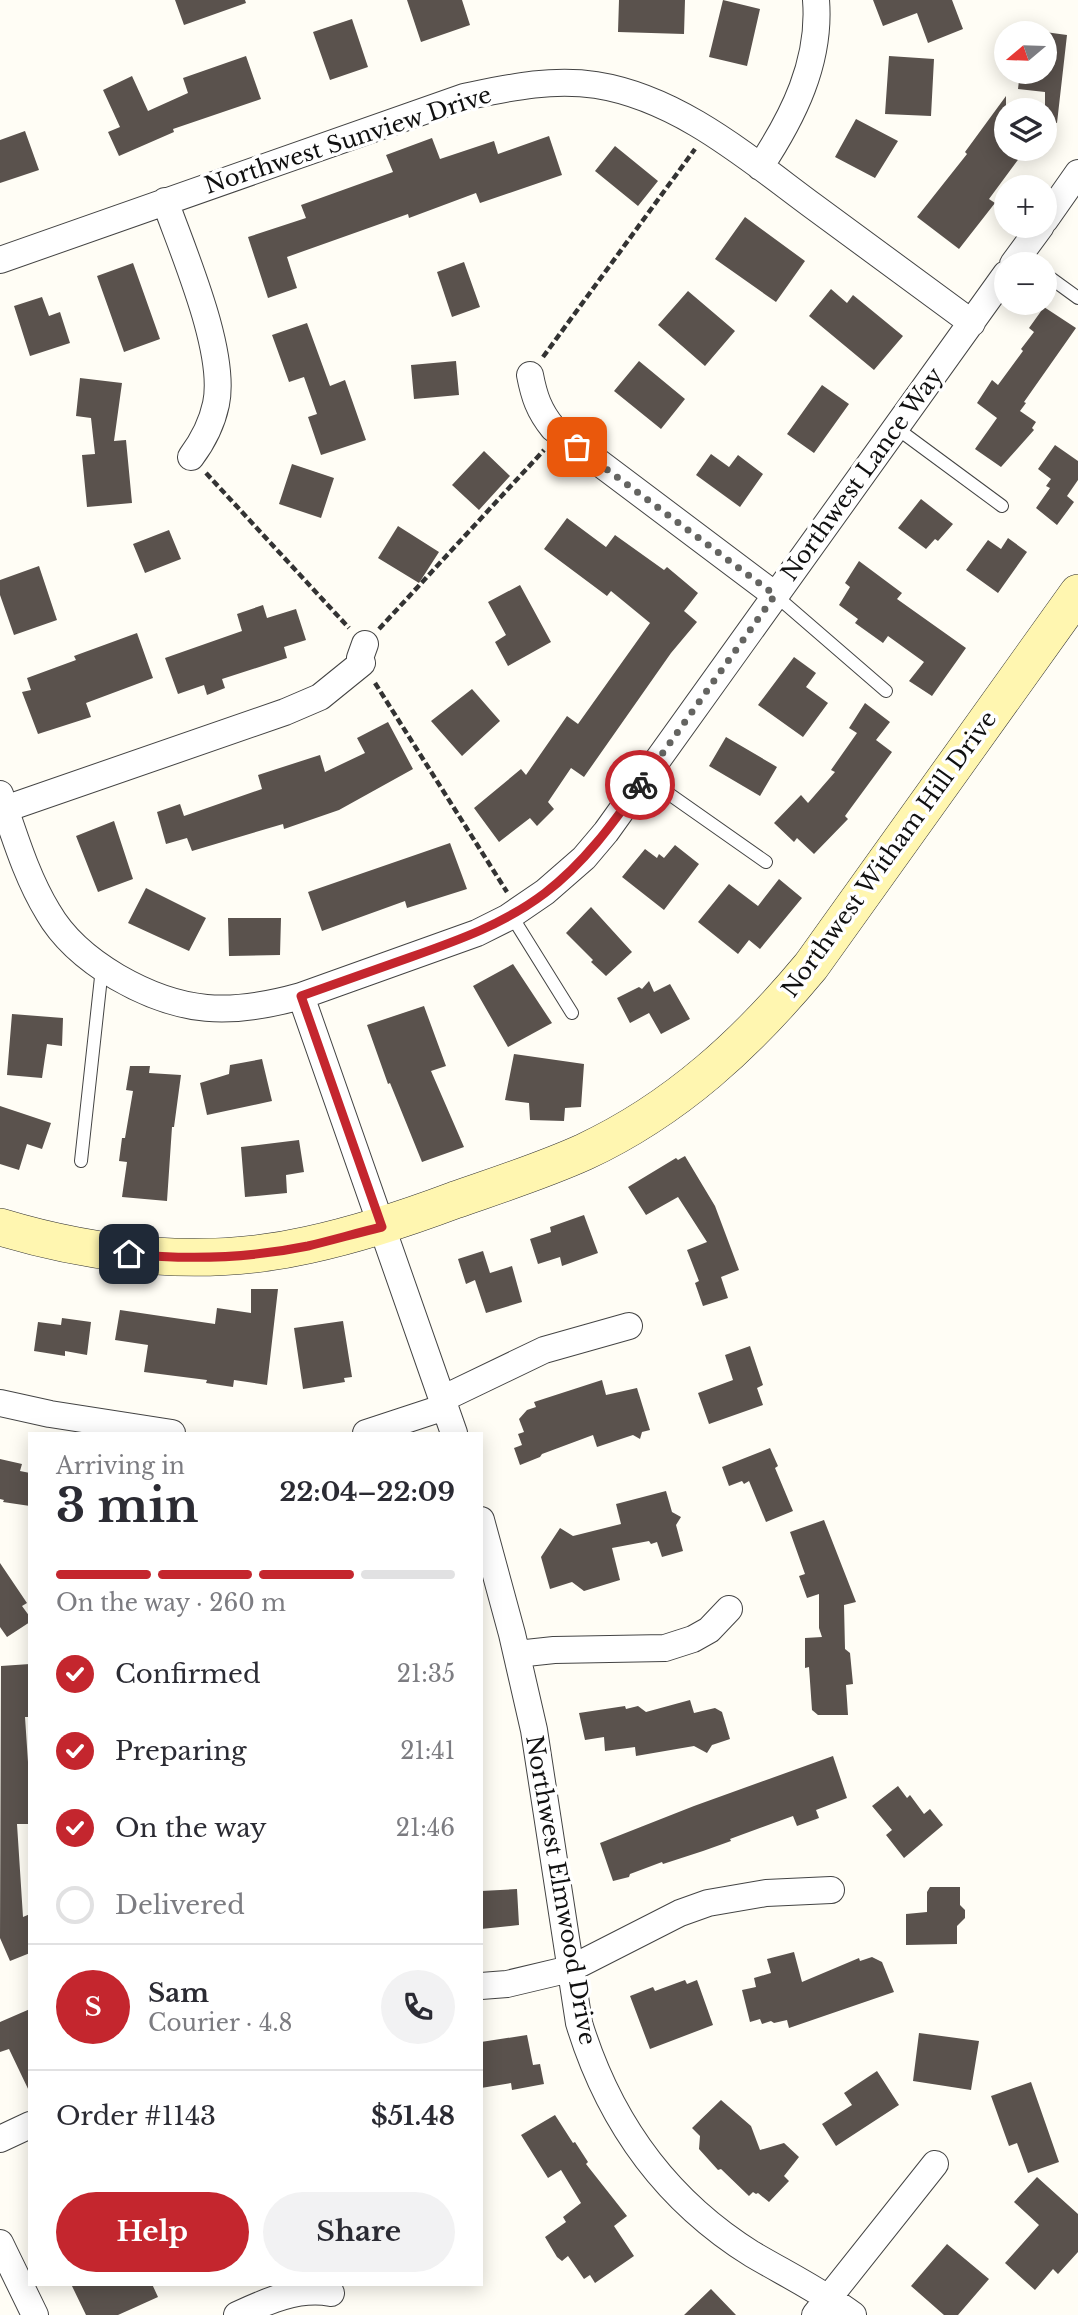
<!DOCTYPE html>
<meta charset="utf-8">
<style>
:root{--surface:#fff;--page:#f2f2f3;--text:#2b2b33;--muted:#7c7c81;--line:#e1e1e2;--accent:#c4262e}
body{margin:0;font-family:"Libre Baskerville",serif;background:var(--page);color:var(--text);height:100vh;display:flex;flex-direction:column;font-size:26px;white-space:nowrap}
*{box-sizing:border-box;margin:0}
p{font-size:23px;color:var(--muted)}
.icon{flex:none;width:38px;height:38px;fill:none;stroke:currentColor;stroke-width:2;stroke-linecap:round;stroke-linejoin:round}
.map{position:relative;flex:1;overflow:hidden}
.sheet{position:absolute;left:28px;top:1432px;width:455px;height:854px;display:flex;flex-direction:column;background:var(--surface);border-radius:0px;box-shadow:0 4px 18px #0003}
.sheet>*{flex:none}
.needle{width:46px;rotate:251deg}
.controls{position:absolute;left:994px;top:21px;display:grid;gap:14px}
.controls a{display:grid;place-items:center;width:63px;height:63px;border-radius:50%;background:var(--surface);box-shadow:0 4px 18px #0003;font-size:35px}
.pin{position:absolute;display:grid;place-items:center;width:60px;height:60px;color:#fff;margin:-30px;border-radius:14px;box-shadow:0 4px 10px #0006}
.courier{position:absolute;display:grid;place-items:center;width:70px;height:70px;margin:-35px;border:5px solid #c4262e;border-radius:50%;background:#fff;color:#222;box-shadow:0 2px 9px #0007}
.summary em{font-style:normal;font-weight:700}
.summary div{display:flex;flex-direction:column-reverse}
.summary{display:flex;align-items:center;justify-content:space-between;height:119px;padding:0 28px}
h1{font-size:46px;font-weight:700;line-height:52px}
.bar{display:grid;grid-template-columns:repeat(4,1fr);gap:10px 7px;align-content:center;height:84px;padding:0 28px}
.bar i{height:9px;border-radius:5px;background:var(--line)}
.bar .selected{background:var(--accent)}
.bar p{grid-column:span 4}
.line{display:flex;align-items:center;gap:18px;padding:0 28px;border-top:2px solid var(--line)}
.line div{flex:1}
.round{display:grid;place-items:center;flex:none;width:74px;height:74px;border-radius:37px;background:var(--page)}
ol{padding:0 28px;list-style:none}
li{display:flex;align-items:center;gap:21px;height:77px}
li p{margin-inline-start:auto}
li .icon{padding:7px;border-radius:50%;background:var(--accent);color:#fff;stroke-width:4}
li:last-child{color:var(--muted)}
li i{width:38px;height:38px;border:4px solid var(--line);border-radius:50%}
.primary-button{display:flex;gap:14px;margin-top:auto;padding:14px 28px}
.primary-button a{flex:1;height:80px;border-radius:42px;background:var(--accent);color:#fff;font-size:28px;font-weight:700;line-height:80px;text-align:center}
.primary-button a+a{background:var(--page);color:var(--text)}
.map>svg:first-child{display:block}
</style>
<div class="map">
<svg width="1078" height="2315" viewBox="0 0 1078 2315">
<rect width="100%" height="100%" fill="#fffdf5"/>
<!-- building -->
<path fill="#5a524d" d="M175,0h70l1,3 -62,22z
M407,0h55l8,25 -49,17z
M619,0h66l-1,34 -66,-2z
M723,0l37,9 -13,57 -38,-9z
M873,0h79l11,29 -35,14 -11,-30 -34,13z
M352,19l16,48 -38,13 -17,-48z
M1045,32l22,3 -10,88 -12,-1v-30l-27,-3 2,-17h25z
M246,56l15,43 -88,30 1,3 -55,24 -11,-24 12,-5 -17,-37 29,-14 16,35 40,-18 -5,-15z
M889,56l45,3 -3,57 -46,-2z
M1006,96v53h20l-37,50 6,4 -36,46 -42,-32 50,-63 -2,-2z
M856,119l42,22 -23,37 -40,-21z
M25,131l14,39 -39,13v-43z
M549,136l13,39 -82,28 -4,-10 -67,25 -1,-4 -121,43 10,31 -29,10 -20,-61 58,-19 -5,-13 92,-33 -7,-17 46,-17 8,21 54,-18 4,13z
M615,146l43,35 -20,25 -43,-35z
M745,217l60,44 -29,41 -61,-43z
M464,262l16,45 -28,10 -15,-45z
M133,263l27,76 -36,13 -27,-76z
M831,289l16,14 6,-8 50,41 -29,34 -65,-54z
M688,291l47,40 -30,35 -47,-41z
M42,297l7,19 11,-4 10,31 -40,13 -16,-50z
M1044,307l32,21 -52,74 2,1 -6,8 16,11 -4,6 2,2 -33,37 -26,-18 22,-31 -20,-15 15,-23 6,5 25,-34 -2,-2 13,-17 -5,-4z
M307,323l23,63 15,-6 21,60 -45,15 -13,-38 9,-3 -13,-37 -15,5 -17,-47z
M456,361l3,34 -45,4 -3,-34z
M639,361l46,38 -24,30 -47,-38z
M80,378l42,5 -8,58 12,-1 6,63 -45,4 -5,-52 13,-1 -4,-36 -15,-2z
M822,385l27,19 -35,49 -27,-19z
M1055,445l23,16v19l-11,16 7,6 -17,23 -21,-17 14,-20 -4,-2 5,-7 -13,-10z
M484,451l26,25 -31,34 -27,-25z
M711,454l18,13 9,-12 25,19 -23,33 -44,-32z
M292,464l42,14 -13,40 -42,-14z
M921,499l32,25 -15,17 -3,-2 -9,10 -28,-21z
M567,518l39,29 9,-12 49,35 3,-3 31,26 -14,18 13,11 -26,31 -87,124 -13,-9 -23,34 6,7 -17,17 -7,-8 -31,24 -25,-34 47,-39 5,6 41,-59 11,8 72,-101 -39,-32 -4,5 -63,-47z
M398,526l41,26 -20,31 -41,-25z
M169,530l12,29 -36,14 -12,-29z
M1008,538l19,14 -29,41 -32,-23 22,-30 13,9z
M859,561l43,32 -5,6 69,49 -34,48 -23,-15 15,-19 -36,-26 -5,7 -28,-20 3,-4 -19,-14 11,-18 -5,-4z
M39,566l18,54 -43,15 -14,-40v-15z
M520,585l31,57 -43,24 -13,-24 11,-7 -18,-33z
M263,605l4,13 29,-9 10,31 -22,7 3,11 -65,21 3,9 -18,7 -3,-10 -26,9 -13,-36 77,-27 -5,-17z
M137,633l16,45 -67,25 5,14 -53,17 -16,-42 9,-2 -4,-12 49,-18 -2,-4z
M794,657l22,16 -10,14 22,16 -25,34 -45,-32z
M472,689l28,32 -38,35 -31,-35z
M865,703l25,19 -14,18 16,12 -47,64 3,3 -34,35 -17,-16 -3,4 -20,-19 27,-28 7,8 27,-31 -4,-2 26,-37 -8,-5z
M388,722l25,47 -74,41 -55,19 -1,-5 -91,27 -5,-13 -21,6 -9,-32 23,-8 4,12 78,-27 -4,-14 62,-20 5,17 40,-19 -8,-15z
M726,737l51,30 -17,29 -51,-30z
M114,821l19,58 -35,13 -22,-56z
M450,843l17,46 -60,19 -2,-7 -83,30 -14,-39z
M675,845l24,19 -35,46 -42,-33 23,-28 12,9 2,-4 5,4z
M779,879l23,19 -42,51 -11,-9 -11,14 -40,-32 31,-38 29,22z
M146,888l60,30 -17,33 -61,-28z
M591,907l41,45 -26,24 -15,-14 2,-2 -27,-27z
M228,918h53l-1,37 -51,1z
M513,964l39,59 -44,24 -35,-61z
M649,981l5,11 16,-8 20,35 -29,15 -12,-21 -19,10 -13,-25 22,-11 3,2z
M424,1006l22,60 -15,5 33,76 -42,15 -32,-79 -2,1 -21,-59z
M12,1014l51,4 -1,28 -15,-2 -5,34 -35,-3z
M514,1054l70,10 -3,43 -16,1 -1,13 -34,-1 -1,-17 -24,-3z
M262,1059l10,42 -65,14 -7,-32 29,-9 1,-9z
M130,1066h20l-1,7 32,2 -7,52h-2l-5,74 -45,-4 5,-35 -8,-1 3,-23h3l8,-47 -7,-1z
M0,1106l51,17 -9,26 -15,-5 -8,26 -19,-6z
M299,1140l5,32 -18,3 1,18 -42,4 -4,-50z
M685,1156l30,50 24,64 -18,7 7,21 -25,8 -8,-23 4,-2 -12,-31 20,-8 -29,-45 -32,18 -18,-28 48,-29 2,2z
M584,1215l14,38 -36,13 -2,-9 -22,7 -8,-25 21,-7 -1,-5z
M483,1251l7,22 22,-7 10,36 -36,11 -11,-33 -9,4 -8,-25z
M251,1289h27l-11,96 -33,-5 -1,7 -27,-4 1,-3 -63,-8 4,-27 -33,-5 5,-30 95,14 2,-16 34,5z
M62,1318l29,4 -4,33 -22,-4v5l-31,-5 4,-29 23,3z
M343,1321l9,56 -8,1 1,4 -42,7 -9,-61z
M750,1346l13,39 -6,3 6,17 -54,19 -11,-31 35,-13 -8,-25z
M602,1380l4,15 31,-7 13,42 -8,2 -2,7 -7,-4 -36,12 -4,-12 -51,19 -2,3 -20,8 -6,-17 8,-3 -4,-11 6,-2 -5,-13 8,-9 9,-3 -2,-5z
M770,1448l8,18 -3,2 18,43 -27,11 -17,-41 -5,3 -2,-3 -13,5 -7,-19z
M0,1459l22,5 -2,7 10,2v33l-27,-4 1,-2 -4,-1z
M666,1491l6,21 9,5 -5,8 7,26 -21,6 -5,-15 -6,2 -2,-3 -37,7 8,32 -36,11 -12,-9 -22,7 -9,-32 19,-29 13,8 48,-12 -5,-20z
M824,1520l32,82 -12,3 1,44 5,4 3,31 -7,1 2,30h-30l-6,-5 -3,-43 -4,1v-30l17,-1 -3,-9v-34l-12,4 -8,-22 6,-2 -15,-42z
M0,1563l27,40 -5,3 8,11v5l-23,15 -7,-10z
M30,1664v53h-5l3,45h2v62h-13l6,93 7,-3v39l-20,8 -10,-23 1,-272z
M690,1700l4,13 21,-5 7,4 8,27 -18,6 -5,8 -13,-7 -58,10 -1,-9 -30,4 -1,-14 -19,3 -6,-27 46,-7 1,3 12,-3 8,6z
M833,1756l14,42 -31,12 3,8 -22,8 -4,-10 -63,23 1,2 -28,10 -40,13 -1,-2 -32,12 -1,3 -16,4 -13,-38 94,-37z
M898,1786l9,12 3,-3 14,19 6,-5 13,16 -39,33 -18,-23 6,-5 -20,-24z
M930,1887h30v18l5,5v8l-8,8v18l-51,1v-31l21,-2v-20z
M517,1889l2,36 -38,4v-38z
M794,1952l8,30 57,-24 1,3 12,-4 10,5 12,30 -105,36 -2,-8 -13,3 -3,-2 -9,3 -2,-5 -10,3 -8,-32 14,-3 -2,-9 17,-5 -4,-14z
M685,1980l2,4 10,-4 16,45 -63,24 -20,-53 23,-9 2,4z
M30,2009v84l-21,-44 -9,3v-30z
M919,2033l60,8 -8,49 -58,-9z
M527,2035l6,30 7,-1 4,20 -32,6 -1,-7 -30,5v-46z
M877,2071l22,34 -63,41 -14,-22 30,-19 -8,-12z
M1031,2082l28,80 -31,11 -11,-30 -8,3 -18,-50z
M721,2100l30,26 9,24 24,-7 15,14 -15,19 5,5 -20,21 -11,-9 -2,1 -3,-2 -4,4 -28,-27 -3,1 -19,-21 1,-13 -8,-8z
M555,2115l18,28 2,-1 13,20 -2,2 41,52 -13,10 20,30 -39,27 -5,-8 -6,4 -16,-23 -6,5 -5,-4 -12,-20 21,-15 -3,-5 18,-14 -20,-33 -13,8 -27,-43z
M1037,2177l41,37v38l-20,22 -5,-5 -18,21 -30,-27 34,-38 -25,-23z
M947,2244l42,35 -31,36h-14l-33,-29z
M71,2284h81l6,13 -40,18h-32z
M711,2289l25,26h-52z"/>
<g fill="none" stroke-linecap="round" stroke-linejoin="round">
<!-- lane casing -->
<g stroke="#444" stroke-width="14">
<path id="lane" d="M1045,274l33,24
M895,427l107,79
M775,595l111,96
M645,777l121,85
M511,915l61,98
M81,1161l21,-193"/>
</g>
<!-- street casing -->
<g stroke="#444" stroke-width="28">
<path id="street" d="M760,167c33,-50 61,-105 56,-167
M165,201c18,51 62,151 51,203 -4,19 -13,37 -25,53
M1045,220l33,-47
M0,260l464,-163c44,-9 87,-19 132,-12 83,13 152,73 217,121 53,39 106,78 159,117
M1013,264l28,-38
M530,375c4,21 9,36 23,53l222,167
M0,794c14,40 26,82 48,118 16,28 42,49 69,65 64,37 113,39 184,19l176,-63 30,-15 38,-26 39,-34 22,-26 400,-558
M5,809l280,-97 35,-15 42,-34 -2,-5 5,-14
M301,996l153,437
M442,1399l102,-49 85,-24
M0,1403l50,11 122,19
M366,1433l79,-26
M481,1520l31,114 22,96 45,293c30,98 85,176 173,231 34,20 69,37 101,61
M517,1654l37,-4 111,-2 28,-9 16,-9 20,-21
M481,1986l26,-2 63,-15 110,-56 28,-10 58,-10 65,-3
M0,2139l30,-14
M0,2243l35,72
M237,2315c30,-14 61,-28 94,-22
M815,2315l120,-151"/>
</g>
<!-- secondary casing -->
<g stroke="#333" stroke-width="38">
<path id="secondary" d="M0,1227c99,30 207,41 308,18 51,-11 99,-27 147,-45 43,-15 87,-29 129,-48 92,-43 163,-109 227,-186l267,-373"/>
</g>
<!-- path -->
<path stroke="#333" stroke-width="4.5" stroke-dasharray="7 3.5" stroke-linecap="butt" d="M543,357l152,-208
M206,473l143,155
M379,629l165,-179
M375,683l132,209"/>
<!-- lane -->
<use href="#lane" stroke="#fff" stroke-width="12"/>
<!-- street -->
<use href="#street" stroke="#fff" stroke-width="26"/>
<!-- secondary -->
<use href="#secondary" stroke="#fff6b0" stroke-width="37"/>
</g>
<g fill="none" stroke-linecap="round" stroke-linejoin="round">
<!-- done -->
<path stroke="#646461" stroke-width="7" stroke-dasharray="0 12.6" d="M577,447l198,148 -135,190"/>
<!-- route -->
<path stroke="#c4262e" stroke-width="9" d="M129,1254c59,6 121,4 179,-8 25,-6 49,-13 74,-19l-81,-231c36,-13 73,-26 110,-39 48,-17 93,-33 134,-64 39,-30 67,-68 95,-108"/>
</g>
<g text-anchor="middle" stroke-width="7" stroke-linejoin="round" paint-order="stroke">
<!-- street labels -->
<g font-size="23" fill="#111" stroke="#fff">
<text transform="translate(348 140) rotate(-18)" y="8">Northwest Sunview Drive</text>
<text transform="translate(862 474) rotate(-54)" y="8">Northwest Lance Way</text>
<text transform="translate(889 854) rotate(-54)" y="8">Northwest Witham Hill Drive</text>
<text transform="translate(561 1890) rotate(80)" y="8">Northwest Elmwood Drive</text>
</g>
</g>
</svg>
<div class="controls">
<a><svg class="needle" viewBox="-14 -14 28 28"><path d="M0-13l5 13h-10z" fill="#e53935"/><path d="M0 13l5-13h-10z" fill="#7c7c81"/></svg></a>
<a><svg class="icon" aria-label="layers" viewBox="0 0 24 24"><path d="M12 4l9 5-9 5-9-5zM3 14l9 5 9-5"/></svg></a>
<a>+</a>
<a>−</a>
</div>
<div class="pin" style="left:577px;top:447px;background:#ea580c"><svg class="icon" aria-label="bag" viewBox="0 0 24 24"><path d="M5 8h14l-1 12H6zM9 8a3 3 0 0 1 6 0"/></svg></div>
<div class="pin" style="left:129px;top:1254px;background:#1f2937"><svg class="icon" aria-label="home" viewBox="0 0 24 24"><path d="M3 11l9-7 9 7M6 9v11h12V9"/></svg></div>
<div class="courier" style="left:640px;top:785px"><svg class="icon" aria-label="bike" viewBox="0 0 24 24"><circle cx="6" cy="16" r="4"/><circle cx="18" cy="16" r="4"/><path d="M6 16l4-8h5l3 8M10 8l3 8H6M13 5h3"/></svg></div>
<section class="sheet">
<div class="summary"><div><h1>3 min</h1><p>Arriving in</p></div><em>22:04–22:09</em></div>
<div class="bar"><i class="selected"></i><i class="selected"></i><i class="selected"></i><i></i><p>On the way · 260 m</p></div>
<ol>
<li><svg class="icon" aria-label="check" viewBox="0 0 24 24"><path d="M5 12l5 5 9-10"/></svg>Confirmed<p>21:35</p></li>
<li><svg class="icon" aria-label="check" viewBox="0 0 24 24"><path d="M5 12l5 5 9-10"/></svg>Preparing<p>21:41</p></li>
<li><svg class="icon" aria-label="check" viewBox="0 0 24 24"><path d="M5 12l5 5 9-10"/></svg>On the way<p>21:46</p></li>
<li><i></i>Delivered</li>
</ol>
<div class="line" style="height:126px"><b class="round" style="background:var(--accent);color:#fff">S</b><div><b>Sam</b><p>Courier · 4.8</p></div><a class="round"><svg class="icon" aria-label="phone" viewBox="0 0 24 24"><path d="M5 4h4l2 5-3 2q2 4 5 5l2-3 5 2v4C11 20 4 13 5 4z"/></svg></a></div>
<div class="line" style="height:91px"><div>Order #1143</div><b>$51.48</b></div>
<div class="primary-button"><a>Help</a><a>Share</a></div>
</section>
</div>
